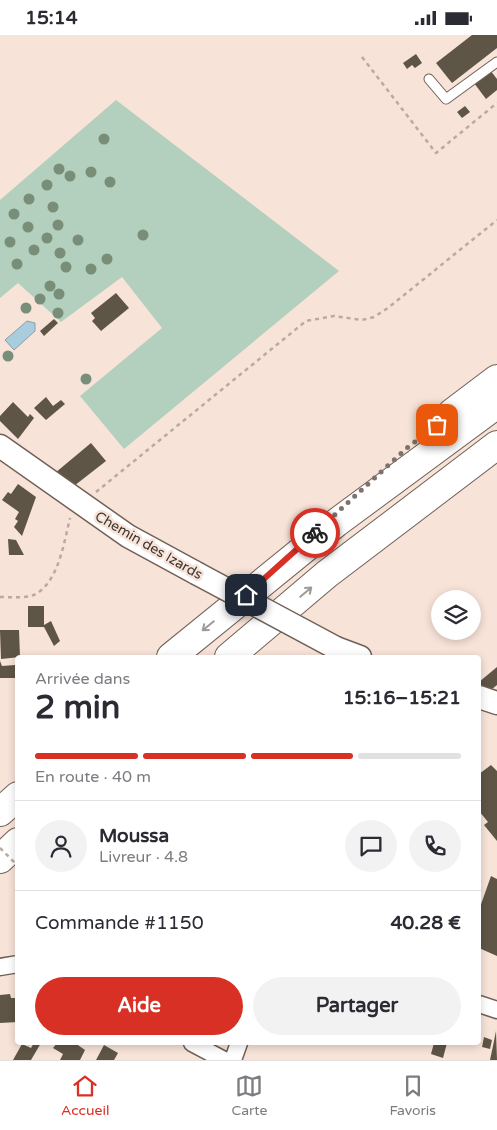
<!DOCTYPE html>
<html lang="fr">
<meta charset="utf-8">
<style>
:root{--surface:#fff;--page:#f2f2f3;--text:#2b2b33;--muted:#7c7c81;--line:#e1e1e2;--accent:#d93025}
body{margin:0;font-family:"Varela Round",sans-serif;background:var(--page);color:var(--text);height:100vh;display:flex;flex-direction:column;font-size:19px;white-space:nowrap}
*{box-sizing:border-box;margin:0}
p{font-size:16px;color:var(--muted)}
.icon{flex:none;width:28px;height:28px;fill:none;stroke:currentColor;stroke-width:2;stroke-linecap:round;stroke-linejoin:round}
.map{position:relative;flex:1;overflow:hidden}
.sheet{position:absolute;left:15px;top:620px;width:466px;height:390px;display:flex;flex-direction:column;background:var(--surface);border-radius:5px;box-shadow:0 2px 8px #0003}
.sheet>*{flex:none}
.tools{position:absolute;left:431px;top:555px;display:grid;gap:10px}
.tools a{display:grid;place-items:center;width:50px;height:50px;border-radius:50%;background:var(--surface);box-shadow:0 2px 8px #0003;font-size:25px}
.pin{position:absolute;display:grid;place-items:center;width:42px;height:42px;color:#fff;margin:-21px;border-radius:10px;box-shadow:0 2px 8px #0006}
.courier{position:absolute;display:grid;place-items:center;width:50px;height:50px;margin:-25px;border:4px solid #d93025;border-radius:50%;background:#fff;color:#222;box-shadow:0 1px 6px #0007}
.overview em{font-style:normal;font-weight:700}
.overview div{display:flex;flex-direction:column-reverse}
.overview{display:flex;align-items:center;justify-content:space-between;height:85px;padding:0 20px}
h1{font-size:32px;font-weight:700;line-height:38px}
.bar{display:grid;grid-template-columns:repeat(4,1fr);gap:8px 5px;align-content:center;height:60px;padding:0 20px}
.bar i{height:6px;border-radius:4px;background:var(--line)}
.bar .active{background:var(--accent)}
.bar p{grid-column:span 4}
.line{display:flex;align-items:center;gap:12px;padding:0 20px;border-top:1px solid var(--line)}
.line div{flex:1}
.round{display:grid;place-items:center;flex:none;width:52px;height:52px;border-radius:26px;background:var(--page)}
.cta{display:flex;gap:10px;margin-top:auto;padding:10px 20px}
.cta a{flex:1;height:58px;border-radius:30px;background:var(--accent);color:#fff;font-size:20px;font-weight:700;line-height:58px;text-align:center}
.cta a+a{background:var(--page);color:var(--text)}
.status{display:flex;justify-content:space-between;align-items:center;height:35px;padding:0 25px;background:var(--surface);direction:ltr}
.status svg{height:14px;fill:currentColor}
.dock{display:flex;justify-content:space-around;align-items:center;height:70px;border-top:1px solid var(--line);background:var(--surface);font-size:14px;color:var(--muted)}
.dock a{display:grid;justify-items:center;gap:2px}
.dock .active{color:var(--accent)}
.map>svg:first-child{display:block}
</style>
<div class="status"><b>15:14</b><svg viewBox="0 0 49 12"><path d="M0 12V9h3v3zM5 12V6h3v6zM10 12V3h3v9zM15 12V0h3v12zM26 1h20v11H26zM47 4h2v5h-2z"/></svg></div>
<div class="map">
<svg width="497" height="1025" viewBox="0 0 497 1025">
<rect width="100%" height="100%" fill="#f7e3d8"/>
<!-- green -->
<path fill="#b3cfbd" d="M116,65l223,171 -215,178 -44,-53 82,-68 -40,-51 -61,45 -43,-39 -18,15v-98z"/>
<!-- water -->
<path fill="#a9cddd" stroke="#89a0a9" d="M27,286l8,2v8l-21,19 -9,-10z"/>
<!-- building -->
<path fill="#5f5546" d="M472,0h25v13l-45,35 -16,-20z
M416,19l6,9 -7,5 -3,-3 -5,4 -4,-6z
M490,35l7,9v11l-11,9 -12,-16z
M465,71l5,6 -8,6 -5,-6z
M116,258l13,15 -28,23 -9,-10 3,-3 -4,-5z
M54,284l4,4 -14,13 -4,-5z
M46,362l7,9 8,-6 4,4 -19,16 -12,-12z
M13,367l15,15 2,-3 4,4 -16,21 -18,-18v-5z
M91,408l15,18 -32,25 -19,-13z
M18,449l18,13 -14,39 -8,-9 4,-6 -3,-2 4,-7 -17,-12 6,-8 3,2z
M8,504l8,1 8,15h-15z
M28,571h16v19l7,-4 9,20 -6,5 -10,-19h-16z
M0,595h19l1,27 -19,2z
M0,626l2,5 13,-1 1,13h-16z
M497,632v18l-5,4 -13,-3v-4z
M491,730l6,6v70l-13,-16 4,-3 -9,-11v-37z
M491,841l6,3v77l-18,-8v-38z
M10,959l1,4h7v24l-18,1v-28z
M496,996l1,29h-7l4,-19z
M484,1002l8,3 -2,9 -8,-2z
M34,1008h7l-10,17h-18l9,-16 9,4z
M57,1008h18l10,7 -5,10h-20l3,-6 -10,-6z
M434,1008h13l-4,15 -12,-4z
M104,1010l14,8 -4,7h-18z"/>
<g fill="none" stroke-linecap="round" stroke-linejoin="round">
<!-- lane casing -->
<g stroke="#716056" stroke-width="11">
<path id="lane" d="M429,44l17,20 51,-37"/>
</g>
<!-- street casing -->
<g stroke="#716056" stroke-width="19">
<path id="street" d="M0,932l18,-3
M479,969l18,6
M192,1008l32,17
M233,1025l6,-17"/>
</g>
<!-- secondary casing -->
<g stroke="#716056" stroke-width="25">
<path id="secondary" d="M0,411l128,90 68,37
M336,613l24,9
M479,662l18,6"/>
</g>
<!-- highway casing -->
<g stroke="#716056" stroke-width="30">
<path id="highway" d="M452,378l45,-34
M171,622l165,-134 161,-119
M229,622l98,-83 170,-129
M0,777l18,-16
M0,824l18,-17"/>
</g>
<!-- path -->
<path stroke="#baaaa1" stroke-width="2.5" stroke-dasharray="4 4" stroke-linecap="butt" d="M362,22l74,96 61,-50
M96,457l210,-171 28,-5 28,4 12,-3 14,-9 109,-88
M0,562c9,0 22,1 31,-1 27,-9 33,-54 39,-78"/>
<!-- lane -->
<use href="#lane" stroke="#fff" stroke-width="9"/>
<!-- street -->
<use href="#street" stroke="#fff" stroke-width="16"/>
<!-- secondary -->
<use href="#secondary" stroke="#fff" stroke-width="22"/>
<!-- highway -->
<use href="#highway" stroke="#fff" stroke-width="28"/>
<!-- secondary-bridge casing -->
<g stroke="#716056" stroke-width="25" stroke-linecap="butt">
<path id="secondary-bridge" d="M196,538l140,75"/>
</g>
<!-- path-bridge -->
<path stroke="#baaaa1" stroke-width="2.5" stroke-dasharray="4 4" stroke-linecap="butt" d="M0,813l18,18"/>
<!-- secondary-bridge -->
<use href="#secondary-bridge" stroke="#fff" stroke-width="22"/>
</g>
<!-- trees -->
<g fill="#798e79">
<circle cx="104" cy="104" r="5.5"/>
<circle cx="59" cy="134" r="5.5"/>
<circle cx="91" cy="137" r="5.5"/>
<circle cx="70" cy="141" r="5.5"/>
<circle cx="110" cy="147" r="5.5"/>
<circle cx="47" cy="150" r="5.5"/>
<circle cx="29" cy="164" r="5.5"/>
<circle cx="53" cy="172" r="5.5"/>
<circle cx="14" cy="179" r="5.5"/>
<circle cx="58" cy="190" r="5.5"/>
<circle cx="28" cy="192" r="5.5"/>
<circle cx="143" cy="200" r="5.5"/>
<circle cx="47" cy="203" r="5.5"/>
<circle cx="78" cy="205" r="5.5"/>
<circle cx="10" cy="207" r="5.5"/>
<circle cx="34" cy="215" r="5.5"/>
<circle cx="60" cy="218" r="5.5"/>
<circle cx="107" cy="224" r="5.5"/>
<circle cx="17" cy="229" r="5.5"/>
<circle cx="66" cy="232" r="5.5"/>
<circle cx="91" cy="234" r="5.5"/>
<circle cx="50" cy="251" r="5.5"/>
<circle cx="59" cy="259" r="5.5"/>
<circle cx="40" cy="264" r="5.5"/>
<circle cx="26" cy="273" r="5.5"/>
<circle cx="58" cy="278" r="5.5"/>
<circle cx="8" cy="321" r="5.5"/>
<circle cx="86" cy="344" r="5.5"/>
</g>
<!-- one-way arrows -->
<defs><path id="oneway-shaft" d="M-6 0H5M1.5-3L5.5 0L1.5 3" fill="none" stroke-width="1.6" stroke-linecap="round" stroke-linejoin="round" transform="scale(1.25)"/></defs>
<g stroke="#9e9a98">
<use href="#oneway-shaft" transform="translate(306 557) rotate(-40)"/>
<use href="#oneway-shaft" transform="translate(208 591) rotate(141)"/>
</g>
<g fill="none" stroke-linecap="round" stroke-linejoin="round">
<!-- done -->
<path stroke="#7e736b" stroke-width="5" stroke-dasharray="0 9" d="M315,498l92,-85 30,-23"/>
<!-- route -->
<path stroke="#d93025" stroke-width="6" d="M246,560l69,-62"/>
</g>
<g text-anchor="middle" stroke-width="5" stroke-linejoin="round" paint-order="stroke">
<!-- street labels -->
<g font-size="14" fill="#3d3631" stroke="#f7e3d8">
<text transform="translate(149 510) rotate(30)" y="5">Chemin des Izards</text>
</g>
</g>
</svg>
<div class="tools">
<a><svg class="icon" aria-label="layers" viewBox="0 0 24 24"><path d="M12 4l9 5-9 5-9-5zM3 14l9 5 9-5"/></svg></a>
</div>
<div class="pin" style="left:437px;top:390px;background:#ea580c"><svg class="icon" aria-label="bag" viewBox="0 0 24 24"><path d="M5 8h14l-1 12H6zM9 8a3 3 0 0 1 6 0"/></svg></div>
<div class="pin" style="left:246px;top:560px;background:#1f2937"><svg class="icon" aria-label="home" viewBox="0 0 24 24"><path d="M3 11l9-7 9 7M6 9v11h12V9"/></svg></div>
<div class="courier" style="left:315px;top:498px"><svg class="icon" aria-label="bike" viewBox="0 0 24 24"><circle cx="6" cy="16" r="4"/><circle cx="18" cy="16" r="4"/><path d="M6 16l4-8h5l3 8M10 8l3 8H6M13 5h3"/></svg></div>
<section class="sheet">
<div class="overview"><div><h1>2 min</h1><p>Arrivée dans</p></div><em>15:16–15:21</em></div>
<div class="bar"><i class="active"></i><i class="active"></i><i class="active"></i><i></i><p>En route · 40 m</p></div>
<div class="line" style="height:90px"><a class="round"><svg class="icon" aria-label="person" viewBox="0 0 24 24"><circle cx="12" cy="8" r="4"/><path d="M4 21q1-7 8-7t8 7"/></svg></a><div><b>Moussa</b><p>Livreur · 4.8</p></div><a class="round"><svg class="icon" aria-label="chat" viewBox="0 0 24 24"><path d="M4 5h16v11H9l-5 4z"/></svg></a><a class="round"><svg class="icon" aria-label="phone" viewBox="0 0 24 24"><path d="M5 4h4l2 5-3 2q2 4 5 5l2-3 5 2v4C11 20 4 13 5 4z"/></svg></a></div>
<div class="line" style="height:65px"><div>Commande #1150</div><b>40.28 €</b></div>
<div class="cta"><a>Aide</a><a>Partager</a></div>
</section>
</div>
<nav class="dock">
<a class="active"><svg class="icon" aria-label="home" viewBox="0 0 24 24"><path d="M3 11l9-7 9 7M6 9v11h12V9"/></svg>Accueil</a>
<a><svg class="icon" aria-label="map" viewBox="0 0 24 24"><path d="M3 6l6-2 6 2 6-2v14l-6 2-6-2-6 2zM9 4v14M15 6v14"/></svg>Carte</a>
<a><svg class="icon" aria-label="saved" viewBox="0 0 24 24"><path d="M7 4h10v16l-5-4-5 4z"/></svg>Favoris</a>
</nav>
